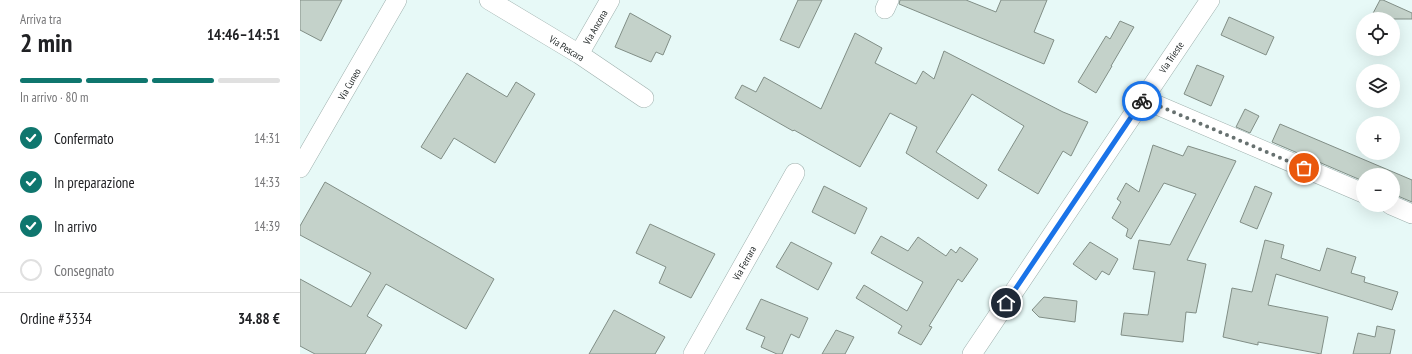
<!DOCTYPE html>
<html lang="it">
<meta charset="utf-8">
<style>
:root{--surface:#fff;--page:#f2f2f2;--text:#202124;--muted:#757577;--line:#e0e0e0;--accent:#0f766e}
body{margin:0;font-family:"PT Sans Narrow",sans-serif;background:var(--page);color:var(--text);height:100vh;display:flex;flex-direction:column;font-size:15px;white-space:nowrap}
*{box-sizing:border-box;margin:0}
p{font-size:13px;color:var(--muted)}
.icon{flex:none;width:22px;height:22px;fill:none;stroke:currentColor;stroke-width:2;stroke-linecap:round;stroke-linejoin:round}
.map{position:relative;flex:1;overflow:hidden}
.drawer{display:flex;flex-direction:column;background:var(--surface);width:300px}
.drawer>*{flex:none}
.buttons{position:absolute;left:1056px;top:12px;display:grid;gap:8px}
.buttons a{display:grid;place-items:center;width:44px;height:44px;border-radius:50%;background:var(--surface);box-shadow:0 4px 16px #0002;font-size:20px}
.pin{position:absolute;display:grid;place-items:center;width:34px;height:34px;color:#fff;margin:-17px;border:2px solid #fff;border-radius:50%;box-shadow:0 1px 4px #0007}
.courier{position:absolute;display:grid;place-items:center;width:40px;height:40px;margin:-20px;border:3px solid #1a73e8;border-radius:50%;background:#fff;color:#222;box-shadow:0 1px 5px #0007}
.overview em{font-style:normal;font-weight:700}
.overview div{display:flex;flex-direction:column-reverse}
.overview{display:flex;align-items:center;justify-content:space-between;height:68px;padding:0 20px}
h1{font-size:26px;font-weight:700;line-height:30px}
.bar{display:grid;grid-template-columns:repeat(4,1fr);gap:6px 4px;align-content:center;height:48px;padding:0 20px}
.bar i{height:5px;border-radius:3px;background:var(--line)}
.bar .selected{background:var(--accent)}
.bar p{grid-column:span 4}
.line{display:flex;align-items:center;gap:10px;padding:0 20px;border-top:1px solid var(--line)}
.line div{flex:1}
ol{padding:0 20px;list-style:none}
li{display:flex;align-items:center;gap:12px;height:44px}
li p{margin-inline-start:auto}
li .icon{padding:4px;border-radius:50%;background:var(--accent);color:#fff;stroke-width:4}
li:last-child{color:var(--muted)}
li i{width:22px;height:22px;border:2px solid var(--line);border-radius:50%}
main{display:flex;flex:1;min-height:0}
.map>svg:first-child{display:block}
</style>
<main>
<section class="drawer">
<div class="overview"><div><h1>2 min</h1><p>Arriva tra</p></div><em>14:46–14:51</em></div>
<div class="bar"><i class="selected"></i><i class="selected"></i><i class="selected"></i><i></i><p>In arrivo · 80 m</p></div>
<ol>
<li><svg class="icon" aria-label="check" viewBox="0 0 24 24"><path d="M5 12l5 5 9-10"/></svg>Confermato<p>14:31</p></li>
<li><svg class="icon" aria-label="check" viewBox="0 0 24 24"><path d="M5 12l5 5 9-10"/></svg>In preparazione<p>14:33</p></li>
<li><svg class="icon" aria-label="check" viewBox="0 0 24 24"><path d="M5 12l5 5 9-10"/></svg>In arrivo<p>14:39</p></li>
<li><i></i>Consegnato</li>
</ol>
<div class="line" style="height:52px"><div>Ordine #3334</div><b>34.88 €</b></div>
</section>
<div class="map">
<svg width="1112" height="354" viewBox="0 0 1112 354">
<rect width="100%" height="100%" fill="#e7f9f7"/>
<!-- building -->
<path fill="#c4d2ca" stroke="#818e86" d="M0,0h42l-21,41 -21,-11z
M498,0h24l-23,48 -19,-8z
M600,0h66l30,12 5,-12h46l-13,32 20,8 -10,24 -145,-60z
M1080,0h3l29,13v6h-42z
M330,13l41,23 -8,19 -7,-3 -5,10 -36,-15z
M929,17l45,20 -8,18 -45,-20z
M820,21l14,6 -23,39h1l-16,27 -18,-11 28,-46 4,3z
M555,33l27,15 -7,15 41,21 7,-13 11,8 10,-28 119,61 25,10 -17,34 -8,-5 -25,43 -40,-24 26,-44 -52,-32 -36,58 51,33 -9,14 -72,-46 11,-26 -27,-14 -30,54 -66,-37 -1,1 -58,-33 7,-13 14,7 8,-15 57,32z
M897,65l27,11 -13,30 -27,-12z
M167,73l40,24 9,-15 19,12 -40,69 -41,-25 -13,21 -20,-12z
M945,109l14,7 -9,17 -14,-6z
M980,124l132,56v22l-19,-8v-19h-30v6l-91,-39z
M853,145l30,11 5,-10 48,15 -49,99 19,4 -10,49 -10,-1 -3,30 -62,-7 3,-22 24,2 7,-43 -22,-3 6,-29 31,5 26,-51 -32,-11 -33,56 -5,-3 2,-7 -16,-11 9,-16 -4,-3 9,-16 13,9z
M25,182l169,97 -28,50 -80,-45 -19,32 15,9 -17,29h-50l-15,-8v-67l51,28 20,-34 -71,-38v-9z
M524,186l43,22 -12,26 -43,-22z
M955,186l17,7 -15,36 -17,-7z
M350,224l65,30 -24,44 -32,-15 7,-16 -30,-14z
M581,236l27,15 10,-14 28,19 5,-7 5,4 4,-6 18,12 -16,23 -4,-3 -29,47 3,1 -11,18 -23,-12 4,-7 -46,-28 8,-13 43,26 16,-29 -52,-29z
M965,240l19,5 -3,13 39,13 7,-23 29,9 -5,16 14,4 -1,5 34,10 -6,18 -116,-36 -8,31 60,12 -7,37 -63,-12v3l-35,-8 9,-49 20,4z
M491,242l41,21 -14,27 -42,-23z
M790,242l28,17 -9,16 -7,-4 -6,9 -23,-16z
M744,297l33,4 -2,21 -36,-5 -7,-7z
M461,299l47,19 -9,20 -8,-4 -9,20h-5l-16,-7 4,-10 -19,-8z
M314,310l51,27 -10,17h-66z
M1077,326l18,4 -5,24h-37l5,-21 17,4z
M536,330l18,7 -9,17h-23z"/>
<g fill="none" stroke-linecap="round" stroke-linejoin="round">
<!-- minor casing -->
<g stroke="#9eb0ad" stroke-width="20">
<path id="minor" d="M189,0l90,54 65,44
M585,9l4,-9
M279,54l31,-54
M843,99l220,94
M0,168l97,-168
M1091,205l21,9
M393,354l102,-181
M672,354l238,-354"/>
</g>
<!-- minor -->
<use href="#minor" stroke="#fff" stroke-width="19"/>
</g>
<g fill="none" stroke-linecap="round" stroke-linejoin="round">
<!-- done -->
<path stroke="#677170" stroke-width="4" stroke-dasharray="0 7.2" d="M842,101l1,-2 161,69"/>
<!-- route -->
<path stroke="#1a73e8" stroke-width="5" d="M706,303l136,-202"/>
</g>
<g text-anchor="middle" stroke-width="3.5" stroke-linejoin="round" paint-order="stroke">
<!-- street labels -->
<g font-size="10" fill="#222828" stroke="#fff">
<text transform="translate(295 27) rotate(-60)" y="4">Via Ancona</text>
<text transform="translate(267 48) rotate(32)" y="4">Via Pescara</text>
<text transform="translate(871 57) rotate(-56)" y="4">Via Trieste</text>
<text transform="translate(49 84) rotate(-60)" y="4">Via Cuneo</text>
<text transform="translate(444 263) rotate(-61)" y="4">Via Ferrara</text>
</g>
</g>
</svg>
<div class="buttons">
<a><svg class="icon" aria-label="locate" viewBox="0 0 24 24"><circle cx="12" cy="12" r="6"/><path d="M12 2v4M12 18v4M2 12h4M18 12h4"/></svg></a>
<a><svg class="icon" aria-label="layers" viewBox="0 0 24 24"><path d="M12 4l9 5-9 5-9-5zM3 14l9 5 9-5"/></svg></a>
<a>+</a>
<a>−</a>
</div>
<div class="pin" style="left:1004px;top:168px;background:#ea580c"><svg class="icon" aria-label="bag" viewBox="0 0 24 24"><path d="M5 8h14l-1 12H6zM9 8a3 3 0 0 1 6 0"/></svg></div>
<div class="pin" style="left:706px;top:303px;background:#1f2937"><svg class="icon" aria-label="home" viewBox="0 0 24 24"><path d="M3 11l9-7 9 7M6 9v11h12V9"/></svg></div>
<div class="courier" style="left:842px;top:101px"><svg class="icon" aria-label="bike" viewBox="0 0 24 24"><circle cx="6" cy="16" r="4"/><circle cx="18" cy="16" r="4"/><path d="M6 16l4-8h5l3 8M10 8l3 8H6M13 5h3"/></svg></div>
</div>
</main>
